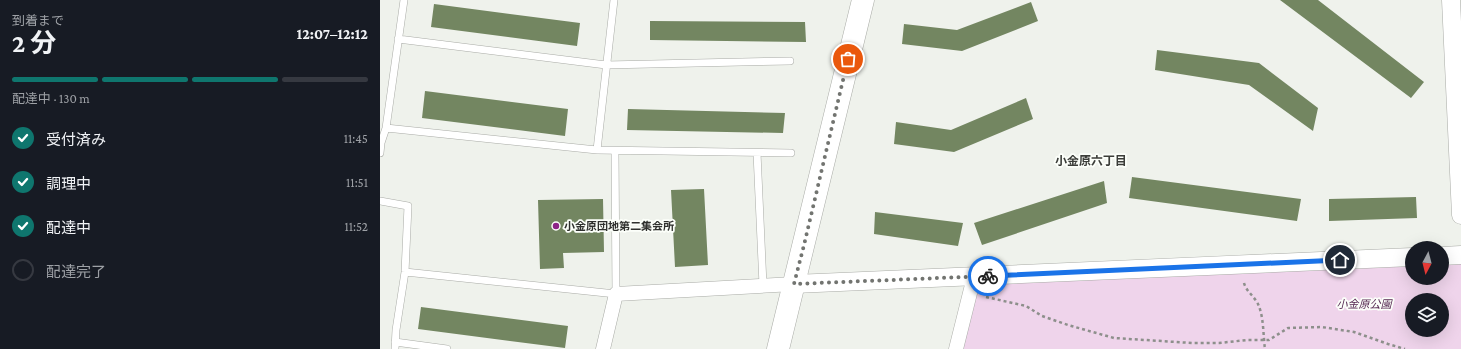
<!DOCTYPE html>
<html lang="ja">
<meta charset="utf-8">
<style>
:root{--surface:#171b24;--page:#20242c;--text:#f1f3f6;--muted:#9ea1a6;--line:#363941;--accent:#0f766e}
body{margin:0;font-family:"Crimson Pro","Noto Sans JP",serif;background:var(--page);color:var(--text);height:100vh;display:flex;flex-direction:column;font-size:15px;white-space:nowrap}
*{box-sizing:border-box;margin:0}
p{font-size:13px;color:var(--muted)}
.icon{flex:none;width:22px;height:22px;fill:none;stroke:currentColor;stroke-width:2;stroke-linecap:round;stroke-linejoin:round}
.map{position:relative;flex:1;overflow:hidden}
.side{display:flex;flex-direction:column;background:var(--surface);width:380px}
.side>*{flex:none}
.needle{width:26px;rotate:187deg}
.controls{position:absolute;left:1025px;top:241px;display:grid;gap:8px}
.controls a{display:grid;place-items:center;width:44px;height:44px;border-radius:50%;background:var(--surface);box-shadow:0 4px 16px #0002;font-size:20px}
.pin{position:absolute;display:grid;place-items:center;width:34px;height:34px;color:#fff;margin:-17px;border:2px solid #fff;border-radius:50%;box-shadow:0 1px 4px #0007}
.courier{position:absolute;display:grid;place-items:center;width:40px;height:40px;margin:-20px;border:3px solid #1a73e8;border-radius:50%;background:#fff;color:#222;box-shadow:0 1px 5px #0007}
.summary em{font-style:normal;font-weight:700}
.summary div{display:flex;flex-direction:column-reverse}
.summary{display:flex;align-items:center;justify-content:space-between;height:68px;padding:0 12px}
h1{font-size:26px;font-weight:700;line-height:30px}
.bar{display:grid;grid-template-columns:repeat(4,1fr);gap:6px 4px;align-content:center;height:48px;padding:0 12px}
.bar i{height:5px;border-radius:3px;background:var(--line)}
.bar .on{background:var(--accent)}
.bar p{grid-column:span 4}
ol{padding:0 12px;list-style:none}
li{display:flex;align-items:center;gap:12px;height:44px}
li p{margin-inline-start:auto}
li .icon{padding:4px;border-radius:50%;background:var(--accent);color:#fff;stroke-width:4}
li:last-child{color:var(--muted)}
li i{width:22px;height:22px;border:2px solid var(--line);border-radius:50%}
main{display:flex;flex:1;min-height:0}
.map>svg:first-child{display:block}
</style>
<main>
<section class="side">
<div class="summary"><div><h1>2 分</h1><p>到着まで</p></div><em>12:07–12:12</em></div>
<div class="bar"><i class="on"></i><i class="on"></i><i class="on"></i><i></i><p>配達中 · 130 m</p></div>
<ol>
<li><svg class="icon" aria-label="check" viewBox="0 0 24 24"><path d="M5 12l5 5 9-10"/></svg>受付済み<p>11:45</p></li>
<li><svg class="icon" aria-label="check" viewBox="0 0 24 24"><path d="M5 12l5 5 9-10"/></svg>調理中<p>11:51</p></li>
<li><svg class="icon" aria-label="check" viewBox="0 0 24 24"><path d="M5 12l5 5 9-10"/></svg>配達中<p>11:52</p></li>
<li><i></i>配達完了</li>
</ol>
</section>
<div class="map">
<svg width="1081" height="349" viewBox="0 0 1081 349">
<rect width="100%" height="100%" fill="#eff2ec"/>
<!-- green -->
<path fill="#efd4eb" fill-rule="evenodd" d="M1081,255v94h-505l18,-72 438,-20v21h30v-22zM1032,300h30v30h-30z"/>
<!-- building -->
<path fill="#738661" d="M900,0h38l106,82 -13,16z
M651,2l7,19 -76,30 -60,-7 2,-20 53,6z
M54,4l146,19 -3,23 -146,-19z
M270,21l155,1 1,20 -156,-2z
M777,50l102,13 59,45 -5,23 -64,-46 -94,-15z
M45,91l143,18 -3,27 -143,-18z
M646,98l7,21 -79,33 -60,-8 2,-22 55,8z
M248,109l157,4 -2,20 -156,-3z
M752,177l169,22 -4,22 -168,-23z
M724,181l3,22 -125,42 -8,-22z
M324,189l4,76 -33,2 -4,-77z
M1036,197l1,21 -88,3v-22z
M223,199l1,53 -41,1 1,15 -24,1 -2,-69z
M495,212l88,11 -5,23 -84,-12z
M41,307l147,19 -3,22 -147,-19z"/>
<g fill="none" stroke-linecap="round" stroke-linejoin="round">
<!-- service casing -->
<g stroke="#a9aba6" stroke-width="8">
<path id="service" d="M18,39l208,26 184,-4
M6,128l211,22 194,3
M217,150l17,-150
M0,153l1,-10 5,-15 18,-128
M377,153l6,132
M0,201l28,5 -3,66 -9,58 -1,19
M25,272l211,22 -1,-143
M15,342l52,7"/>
</g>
<!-- minor casing -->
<g stroke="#a9aba6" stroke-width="15">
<path id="minor" d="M223,349l13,-55 178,-10
M576,349l18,-72"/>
</g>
<!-- tertiary casing -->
<g stroke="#a9aba6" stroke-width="19">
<path id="tertiary" d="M1071,0l10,215
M1062,256l19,-1
M414,284l618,-27"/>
</g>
<!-- primary casing -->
<g stroke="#a9aba6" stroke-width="23">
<path id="primary" d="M398,349l85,-349"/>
</g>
<!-- path -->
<path stroke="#8d8f8b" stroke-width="2.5" stroke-dasharray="3 3" stroke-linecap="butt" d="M864,283c2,8 10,13 14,21 6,13 5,31 7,45
M606,297l40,9 16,10 26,9 46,13 78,5h27l28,-3h22l19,-12 34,-1 32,5 34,12 17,5"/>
<!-- service -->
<use href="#service" stroke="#fff" stroke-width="7"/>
<!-- minor -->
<use href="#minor" stroke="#fff" stroke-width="14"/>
<!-- tertiary -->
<use href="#tertiary" stroke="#fff" stroke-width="18"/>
<!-- primary -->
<use href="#primary" stroke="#fff" stroke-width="22"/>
</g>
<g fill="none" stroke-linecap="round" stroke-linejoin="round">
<!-- done -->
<path stroke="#727470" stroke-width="4" stroke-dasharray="0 7.2" d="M468,59l-44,186 -10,39 194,-8"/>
<!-- route -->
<path stroke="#1a73e8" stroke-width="5" d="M608,276l352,-16"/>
</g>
<!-- markers -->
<circle fill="#8d2387" stroke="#fcfffa" stroke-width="1.5" cx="176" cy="226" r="4"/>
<g text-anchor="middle" stroke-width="3.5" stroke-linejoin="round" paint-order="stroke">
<!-- poi labels -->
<g font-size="11" font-weight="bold" fill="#2f302e" stroke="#fcfffa" text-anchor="start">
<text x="184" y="230">小金原団地第二集会所</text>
</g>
<!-- park labels -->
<g font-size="11" font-style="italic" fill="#562952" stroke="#fcfffa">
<text x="984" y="308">小金原公園</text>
</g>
<!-- neighbourhood labels -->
<g font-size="12" font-weight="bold" fill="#3b3d39" stroke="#fcfffa">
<text x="711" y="165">小金原六丁目</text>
</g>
</g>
</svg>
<div class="controls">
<a><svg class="needle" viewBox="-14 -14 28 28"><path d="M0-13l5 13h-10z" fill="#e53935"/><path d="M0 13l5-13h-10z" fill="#9ea1a6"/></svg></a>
<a><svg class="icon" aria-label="layers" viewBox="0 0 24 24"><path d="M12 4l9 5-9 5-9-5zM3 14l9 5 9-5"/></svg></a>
</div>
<div class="pin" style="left:468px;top:59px;background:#ea580c"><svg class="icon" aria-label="bag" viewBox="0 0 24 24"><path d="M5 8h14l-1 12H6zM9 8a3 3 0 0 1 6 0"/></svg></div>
<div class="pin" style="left:960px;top:260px;background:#1f2937"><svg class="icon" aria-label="home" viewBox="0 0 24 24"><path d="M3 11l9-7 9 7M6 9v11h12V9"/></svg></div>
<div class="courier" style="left:608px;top:276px"><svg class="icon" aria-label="bike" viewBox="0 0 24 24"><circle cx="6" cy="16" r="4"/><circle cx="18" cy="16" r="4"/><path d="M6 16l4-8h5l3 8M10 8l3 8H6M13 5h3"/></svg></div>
</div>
</main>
